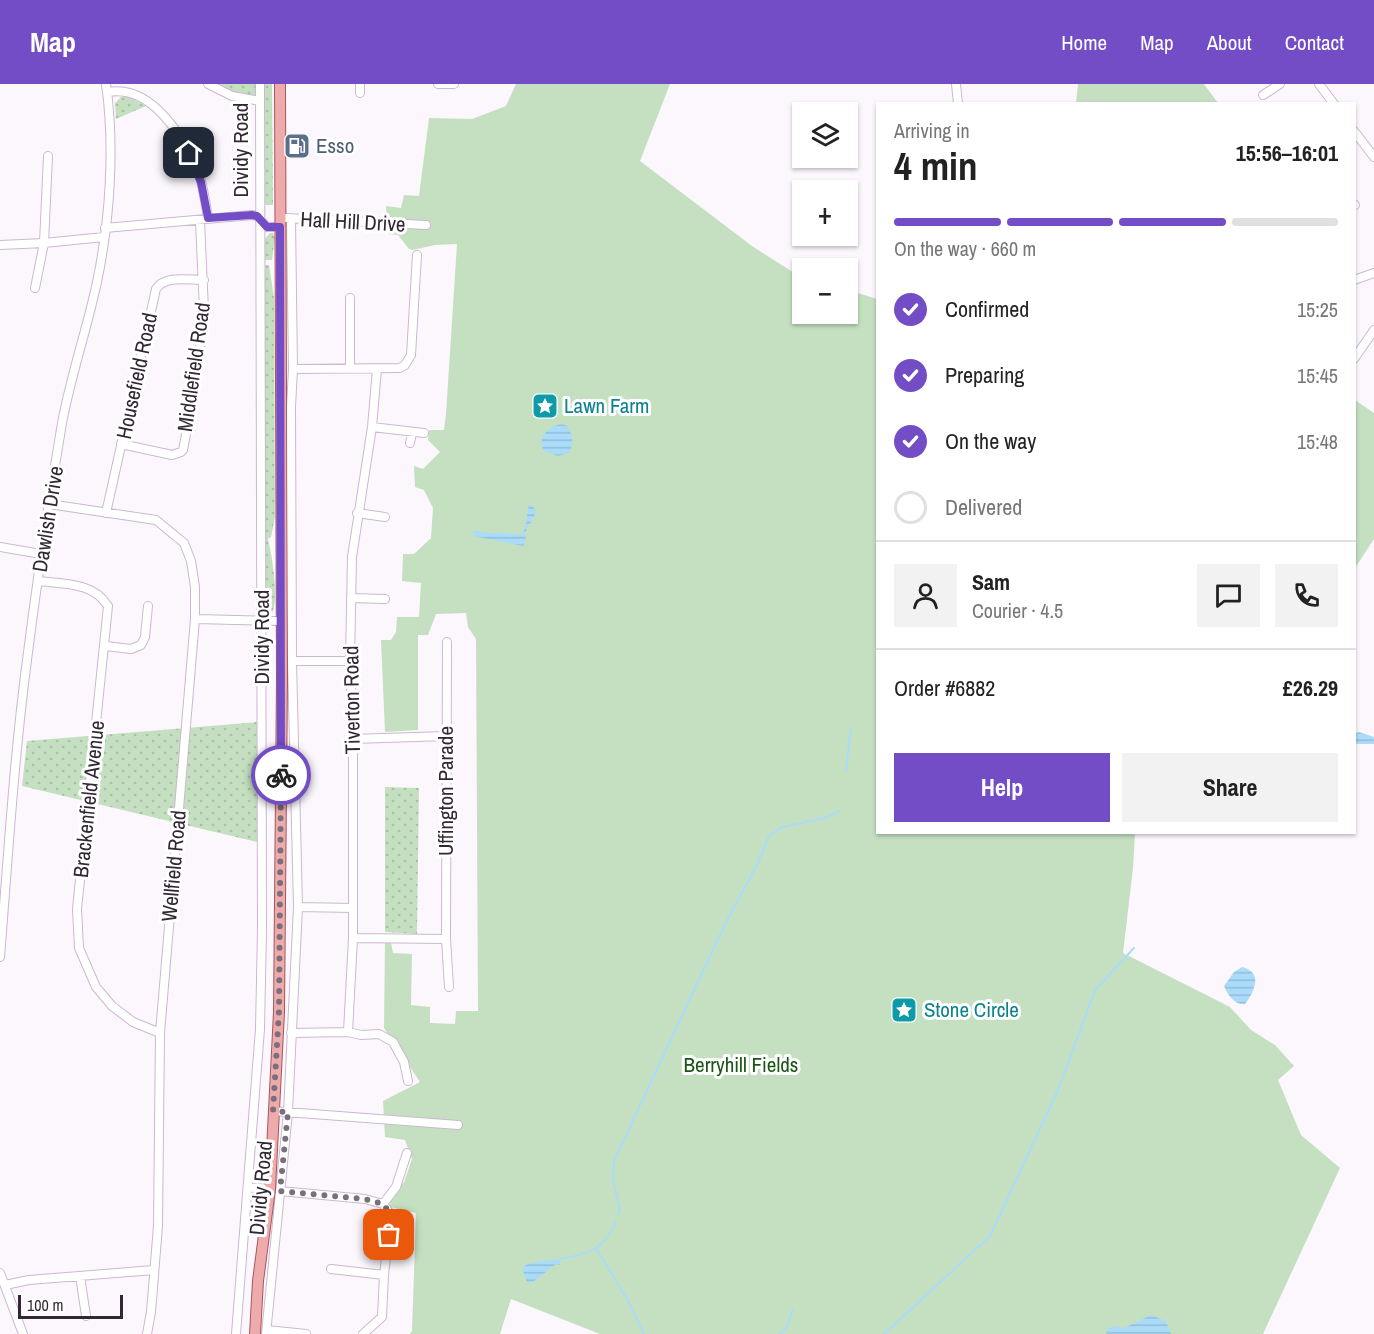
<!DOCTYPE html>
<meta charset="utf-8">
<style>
:root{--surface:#fff;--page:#f2f2f2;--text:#222;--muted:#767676;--line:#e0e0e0;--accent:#724dc6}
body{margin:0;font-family:"Archivo Narrow",sans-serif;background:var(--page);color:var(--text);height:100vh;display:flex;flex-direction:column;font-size:22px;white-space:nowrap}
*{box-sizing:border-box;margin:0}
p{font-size:20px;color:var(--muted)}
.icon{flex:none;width:33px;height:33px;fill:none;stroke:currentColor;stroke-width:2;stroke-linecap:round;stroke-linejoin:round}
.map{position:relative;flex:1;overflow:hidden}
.details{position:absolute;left:876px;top:18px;width:480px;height:732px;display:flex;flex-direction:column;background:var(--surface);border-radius:0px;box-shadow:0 2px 4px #0004}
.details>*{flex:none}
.fabs{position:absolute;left:792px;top:18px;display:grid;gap:12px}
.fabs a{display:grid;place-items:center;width:66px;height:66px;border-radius:0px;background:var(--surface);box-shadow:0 2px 4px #0004;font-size:30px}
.scale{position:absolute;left:18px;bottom:15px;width:105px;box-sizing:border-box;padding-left:6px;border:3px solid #312833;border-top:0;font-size:16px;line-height:21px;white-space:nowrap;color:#312833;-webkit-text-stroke:4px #fff;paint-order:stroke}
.pin{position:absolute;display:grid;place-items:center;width:51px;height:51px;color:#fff;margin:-26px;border-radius:12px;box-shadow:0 3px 9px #0006}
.courier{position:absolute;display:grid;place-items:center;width:60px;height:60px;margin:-30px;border:4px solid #724dc6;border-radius:50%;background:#fff;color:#222;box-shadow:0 2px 8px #0007}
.overview em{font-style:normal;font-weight:700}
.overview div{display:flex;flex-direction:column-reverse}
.overview{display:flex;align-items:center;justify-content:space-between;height:102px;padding:0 18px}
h1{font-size:39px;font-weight:700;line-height:45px}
.bar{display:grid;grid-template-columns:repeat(4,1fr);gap:9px 6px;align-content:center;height:72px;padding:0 18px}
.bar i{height:8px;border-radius:4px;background:var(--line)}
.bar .on{background:var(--accent)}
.bar p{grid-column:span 4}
.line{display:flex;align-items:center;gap:15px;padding:0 18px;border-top:2px solid var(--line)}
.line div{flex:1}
.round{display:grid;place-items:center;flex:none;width:63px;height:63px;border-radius:0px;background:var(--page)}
ol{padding:0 18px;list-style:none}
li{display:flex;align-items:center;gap:18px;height:66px}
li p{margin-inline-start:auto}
li .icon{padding:6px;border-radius:50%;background:var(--accent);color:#fff;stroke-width:4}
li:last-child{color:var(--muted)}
li i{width:33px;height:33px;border:3px solid var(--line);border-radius:50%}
.primary-button{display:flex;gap:12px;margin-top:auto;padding:12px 18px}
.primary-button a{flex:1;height:69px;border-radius:0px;background:var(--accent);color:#fff;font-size:24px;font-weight:700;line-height:69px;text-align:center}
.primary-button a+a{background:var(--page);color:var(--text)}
header{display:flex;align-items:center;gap:36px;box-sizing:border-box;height:84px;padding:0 30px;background:var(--accent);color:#fff}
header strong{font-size:28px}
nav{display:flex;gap:33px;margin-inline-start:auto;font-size:21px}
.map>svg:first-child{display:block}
</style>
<header>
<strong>Map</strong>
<nav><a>Home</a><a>Map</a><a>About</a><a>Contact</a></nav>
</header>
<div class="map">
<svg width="1374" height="1250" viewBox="0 0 1374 1250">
<defs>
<pattern id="grass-dots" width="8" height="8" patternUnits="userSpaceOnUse" patternTransform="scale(1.5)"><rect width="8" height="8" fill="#c4e0c1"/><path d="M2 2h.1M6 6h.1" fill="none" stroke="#a9c0a6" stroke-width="1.8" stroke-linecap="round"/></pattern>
<pattern id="water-rules" width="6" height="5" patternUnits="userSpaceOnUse" patternTransform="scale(1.5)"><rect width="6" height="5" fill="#aadcfa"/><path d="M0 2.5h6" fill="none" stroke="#93bdd7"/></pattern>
</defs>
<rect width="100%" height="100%" fill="#fcf7fd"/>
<!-- grass -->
<path fill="url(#grass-dots)" d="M208,0h52v17z
M263,0h9l1,121h-9z
M124,12l7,2 15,8 -30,13 -1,-16 6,-6z
M270,149h3l2,5 -3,22h-8v-20z
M263,181h6l5,33 1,219 -4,20 -3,2c4,16 12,63 3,76h-7z
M258,638l-1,120 -235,-56 5,-45z
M385,703l34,1 -2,146 -32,-2z"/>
<!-- park -->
<path fill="#c4e0c1" d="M516,0h154l-30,77 112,85 50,32v36h46v-24l29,9 1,533 257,1 -2,35 -10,85 107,54 21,23 24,15 19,21 -16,14 23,55 39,33 -77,166h-663l-89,-35 -11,35h-90l2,-3 4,-118 -26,-6 1,-10 13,-15 8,-23 -7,-19 -20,-3 -2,-36 37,-19 -36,-54 1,-85h6l2,10 19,1 -1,51 19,2v16l25,1 1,-13h22l-2,-372 -8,-12 -2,-14 -30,1 -8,21h-10v95l-33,2 -4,-92h10l5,-8 1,-15h22l2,-34 -19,-2 1,-27h11l17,-16 2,-30 -9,-18 -9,-3 -1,-21 9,3 17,-17 -12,-12 1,-10h15l2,-16 11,-170 -22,1 -22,5 -4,-1 -11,-14 -10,-1 -2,-28 15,2 3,-13 15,1 10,-78 43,1 34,-13z
M1078,0h126l14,19h-142z
M1355,316l19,13v126l-19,29z"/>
<!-- water -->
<path fill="url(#water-rules)" d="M562,340l5,2c6,8 7,18 2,27l-11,3 -14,-5c-8,-14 5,-25 18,-27z
M529,420l5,4 2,4 -11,21 1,7 -3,6 -49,-10 -1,-5c6,0 10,2 16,2 10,0 21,0 31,2l5,-6z
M1359,648l15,5v7h-17l-2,-2 1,-9z
M1242,883c21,5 13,24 3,37 -11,1 -17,-9 -21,-18l10,-14z
M560,1175v6l-4,-1 -23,18 -3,1 -3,-1 -5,-14c6,-7 27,-7 38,-9z
M1151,1231l15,6 5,13h-65l2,-5 6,-3 10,2z"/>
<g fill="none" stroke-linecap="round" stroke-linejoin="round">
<!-- stream -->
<path stroke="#aadcfa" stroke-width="2" d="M846,687l5,-44
M618,1130l2,-4 -7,-29 1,-20 112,-239 31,-57 12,-29 13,-9 43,-9 14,-7
M596,1164l31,51 17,35
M560,1175c27,-5 45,-9 56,-38
M780,1250l7,-7 6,-18
M884,1250l106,-98 68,-146 37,-100 39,-42"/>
<!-- minor casing -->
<g stroke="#cdb7d3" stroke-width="10">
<path id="minor" d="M208,0l24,12 28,5
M360,0v9
M438,0h16
M956,0l2,20
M1319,0l15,20
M107,8c8,-1 16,-1 23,1 33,9 62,57 71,88 3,12 5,25 7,37
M1263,11l17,-11
M1354,47l20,26
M1354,121h1
M286,134l140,7
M105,144l147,-13 5,1 10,11h13
M0,161l44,-2 60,-6
M1354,196l20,-7
M35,204l9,-45 4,-87
M1354,275l20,-29
M350,284v-70
M293,285l107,-1 5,-3 6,-10 6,-100
M372,343l52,6
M410,359l2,-10
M121,360l51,11 9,-3 2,-2 14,-73 7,-67 -4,-89
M49,420l107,16 28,23 7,18 4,26v32l-35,414 -2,193 -7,86 -4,22
M106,429l50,-224c9,-14 32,-9 48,-9
M357,429l28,4
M0,463l41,7
M38,497c26,3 55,1 70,25l-31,303 2,39 17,39 16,19 21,16 27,11
M351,514l34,1
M195,535l86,2
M447,558l-1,297 3,48
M106,562l25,3 10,-4 4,-8 3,-31
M292,577h58
M353,655l93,-3
M298,823l55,1
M353,854l93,1
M0,873c8,-99 14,-199 27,-297 10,-79 22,-159 35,-237 9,-48 25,-94 35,-141 13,-62 18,-135 9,-198
M348,948l5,-94v-199l-3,-78 2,-104 20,-130 5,-58
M291,949l57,-1 13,3 18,-1 14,8 11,20 4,19
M273,1027l185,14
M249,1103l21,2
M280,1107l85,8 18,5 8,11 -7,60 -2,42 -19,17
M383,1120l13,-17 11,-34
M331,1185l53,6
M0,1189l23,61
M80,1192l6,40
M5,1201l24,-5 125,-10
M267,1246l39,4
M236,1250l24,-305 2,-100 -2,-845
M266,1250l22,-222 10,-205 -6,-246 -1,-254 2,-38 -2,-150"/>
</g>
<!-- major casing -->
<g stroke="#a5575d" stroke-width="12">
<path id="major" d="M255,1250l3,-53 12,-92 9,-177 3,-332 -2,-596"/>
</g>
<!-- minor -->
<use href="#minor" stroke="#fff" stroke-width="8"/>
<!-- major -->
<use href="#major" stroke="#efaaac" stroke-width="10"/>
</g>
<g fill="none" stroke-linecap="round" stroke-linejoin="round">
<!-- done -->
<path stroke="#78707a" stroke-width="6" stroke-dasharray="0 10.8" d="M281,691l-2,237 -6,99 15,1 -8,79 85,8 18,5 8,11 -2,20"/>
<!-- route -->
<path stroke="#724dc6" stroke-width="8" d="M189,69l12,29 7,36 44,-3 5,1 10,11h13l1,548"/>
</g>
<!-- icons -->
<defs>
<g id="fuel-square" transform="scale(1.35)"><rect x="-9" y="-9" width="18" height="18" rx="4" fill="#5c6f8a" stroke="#fff"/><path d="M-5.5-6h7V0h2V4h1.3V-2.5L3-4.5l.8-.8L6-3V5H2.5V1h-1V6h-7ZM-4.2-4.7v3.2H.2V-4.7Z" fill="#fff"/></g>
<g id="sight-square" transform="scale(1.35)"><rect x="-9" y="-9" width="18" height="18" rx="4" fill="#0f9aa8" stroke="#fff"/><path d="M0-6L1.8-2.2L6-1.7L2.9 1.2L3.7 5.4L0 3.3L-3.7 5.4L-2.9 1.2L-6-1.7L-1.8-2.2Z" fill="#fff"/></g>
</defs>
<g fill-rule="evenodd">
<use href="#fuel-square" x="297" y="62"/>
<use href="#sight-square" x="545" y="322"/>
<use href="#sight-square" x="904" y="926"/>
</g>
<g text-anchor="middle" stroke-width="6" stroke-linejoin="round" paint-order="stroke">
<!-- service labels -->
<g font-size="21" fill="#4e5e75" stroke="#fff" text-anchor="start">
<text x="316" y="69">Esso</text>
</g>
<!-- street labels -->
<g font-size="21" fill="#312833" stroke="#fff">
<text transform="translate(241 66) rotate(-90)" y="7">Dividy Road</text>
<text transform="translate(353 138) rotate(3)" y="7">Hall Hill Drive</text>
<text transform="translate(194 283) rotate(-82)" y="7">Middlefield Road</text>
<text transform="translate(137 292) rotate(-78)" y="7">Housefield Road</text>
<text transform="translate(48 435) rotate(-81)" y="7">Dawlish Drive</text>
<text transform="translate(262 553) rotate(-90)" y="7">Dividy Road</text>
<text transform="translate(352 616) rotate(-91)" y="7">Tiverton Road</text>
<text transform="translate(446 707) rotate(-90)" y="7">Uffington Parade</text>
<text transform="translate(89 715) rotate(-84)" y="7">Brackenfield Avenue</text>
<text transform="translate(174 782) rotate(-85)" y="7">Wellfield Road</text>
<text transform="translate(261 1104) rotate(-85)" y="7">Dividy Road</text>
</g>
<!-- culture labels -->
<g font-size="21" fill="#0d838f" stroke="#fff" text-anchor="start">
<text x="564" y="329">Lawn Farm</text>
<text x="924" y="933">Stone Circle</text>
</g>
<!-- park labels -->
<g font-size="21" fill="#1a5515" stroke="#fff">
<text x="741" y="988">Berryhill Fields</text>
</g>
</g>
</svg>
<div class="fabs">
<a><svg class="icon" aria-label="layers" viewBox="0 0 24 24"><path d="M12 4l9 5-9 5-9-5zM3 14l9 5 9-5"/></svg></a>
<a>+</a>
<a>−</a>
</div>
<div class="scale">100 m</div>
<div class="pin" style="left:389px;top:1151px;background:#ea580c"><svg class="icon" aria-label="bag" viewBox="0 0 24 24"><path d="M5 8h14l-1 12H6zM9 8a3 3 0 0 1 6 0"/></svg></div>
<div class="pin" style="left:189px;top:69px;background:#1f2937"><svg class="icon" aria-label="home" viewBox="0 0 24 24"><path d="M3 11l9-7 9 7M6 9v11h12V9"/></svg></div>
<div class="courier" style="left:281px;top:691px"><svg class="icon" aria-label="bike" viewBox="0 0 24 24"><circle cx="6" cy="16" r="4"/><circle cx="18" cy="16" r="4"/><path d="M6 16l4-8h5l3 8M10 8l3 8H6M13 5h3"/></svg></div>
<section class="details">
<div class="overview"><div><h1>4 min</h1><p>Arriving in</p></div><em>15:56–16:01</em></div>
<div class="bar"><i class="on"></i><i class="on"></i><i class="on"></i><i></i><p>On the way · 660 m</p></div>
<ol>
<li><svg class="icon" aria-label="check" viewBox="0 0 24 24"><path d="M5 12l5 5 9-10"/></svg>Confirmed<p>15:25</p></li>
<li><svg class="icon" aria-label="check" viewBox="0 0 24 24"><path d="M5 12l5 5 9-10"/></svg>Preparing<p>15:45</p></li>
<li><svg class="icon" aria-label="check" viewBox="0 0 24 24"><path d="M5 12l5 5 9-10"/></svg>On the way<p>15:48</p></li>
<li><i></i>Delivered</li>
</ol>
<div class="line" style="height:108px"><a class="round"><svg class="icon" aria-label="person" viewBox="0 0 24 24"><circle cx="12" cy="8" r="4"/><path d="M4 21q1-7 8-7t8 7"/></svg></a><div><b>Sam</b><p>Courier · 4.5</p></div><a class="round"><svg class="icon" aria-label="chat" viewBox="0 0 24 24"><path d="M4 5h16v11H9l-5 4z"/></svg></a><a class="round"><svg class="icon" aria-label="phone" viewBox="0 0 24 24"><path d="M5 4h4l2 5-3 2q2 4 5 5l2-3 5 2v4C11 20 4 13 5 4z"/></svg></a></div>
<div class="line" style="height:78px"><div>Order #6882</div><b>£26.29</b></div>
<div class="primary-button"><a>Help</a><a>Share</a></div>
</section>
</div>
